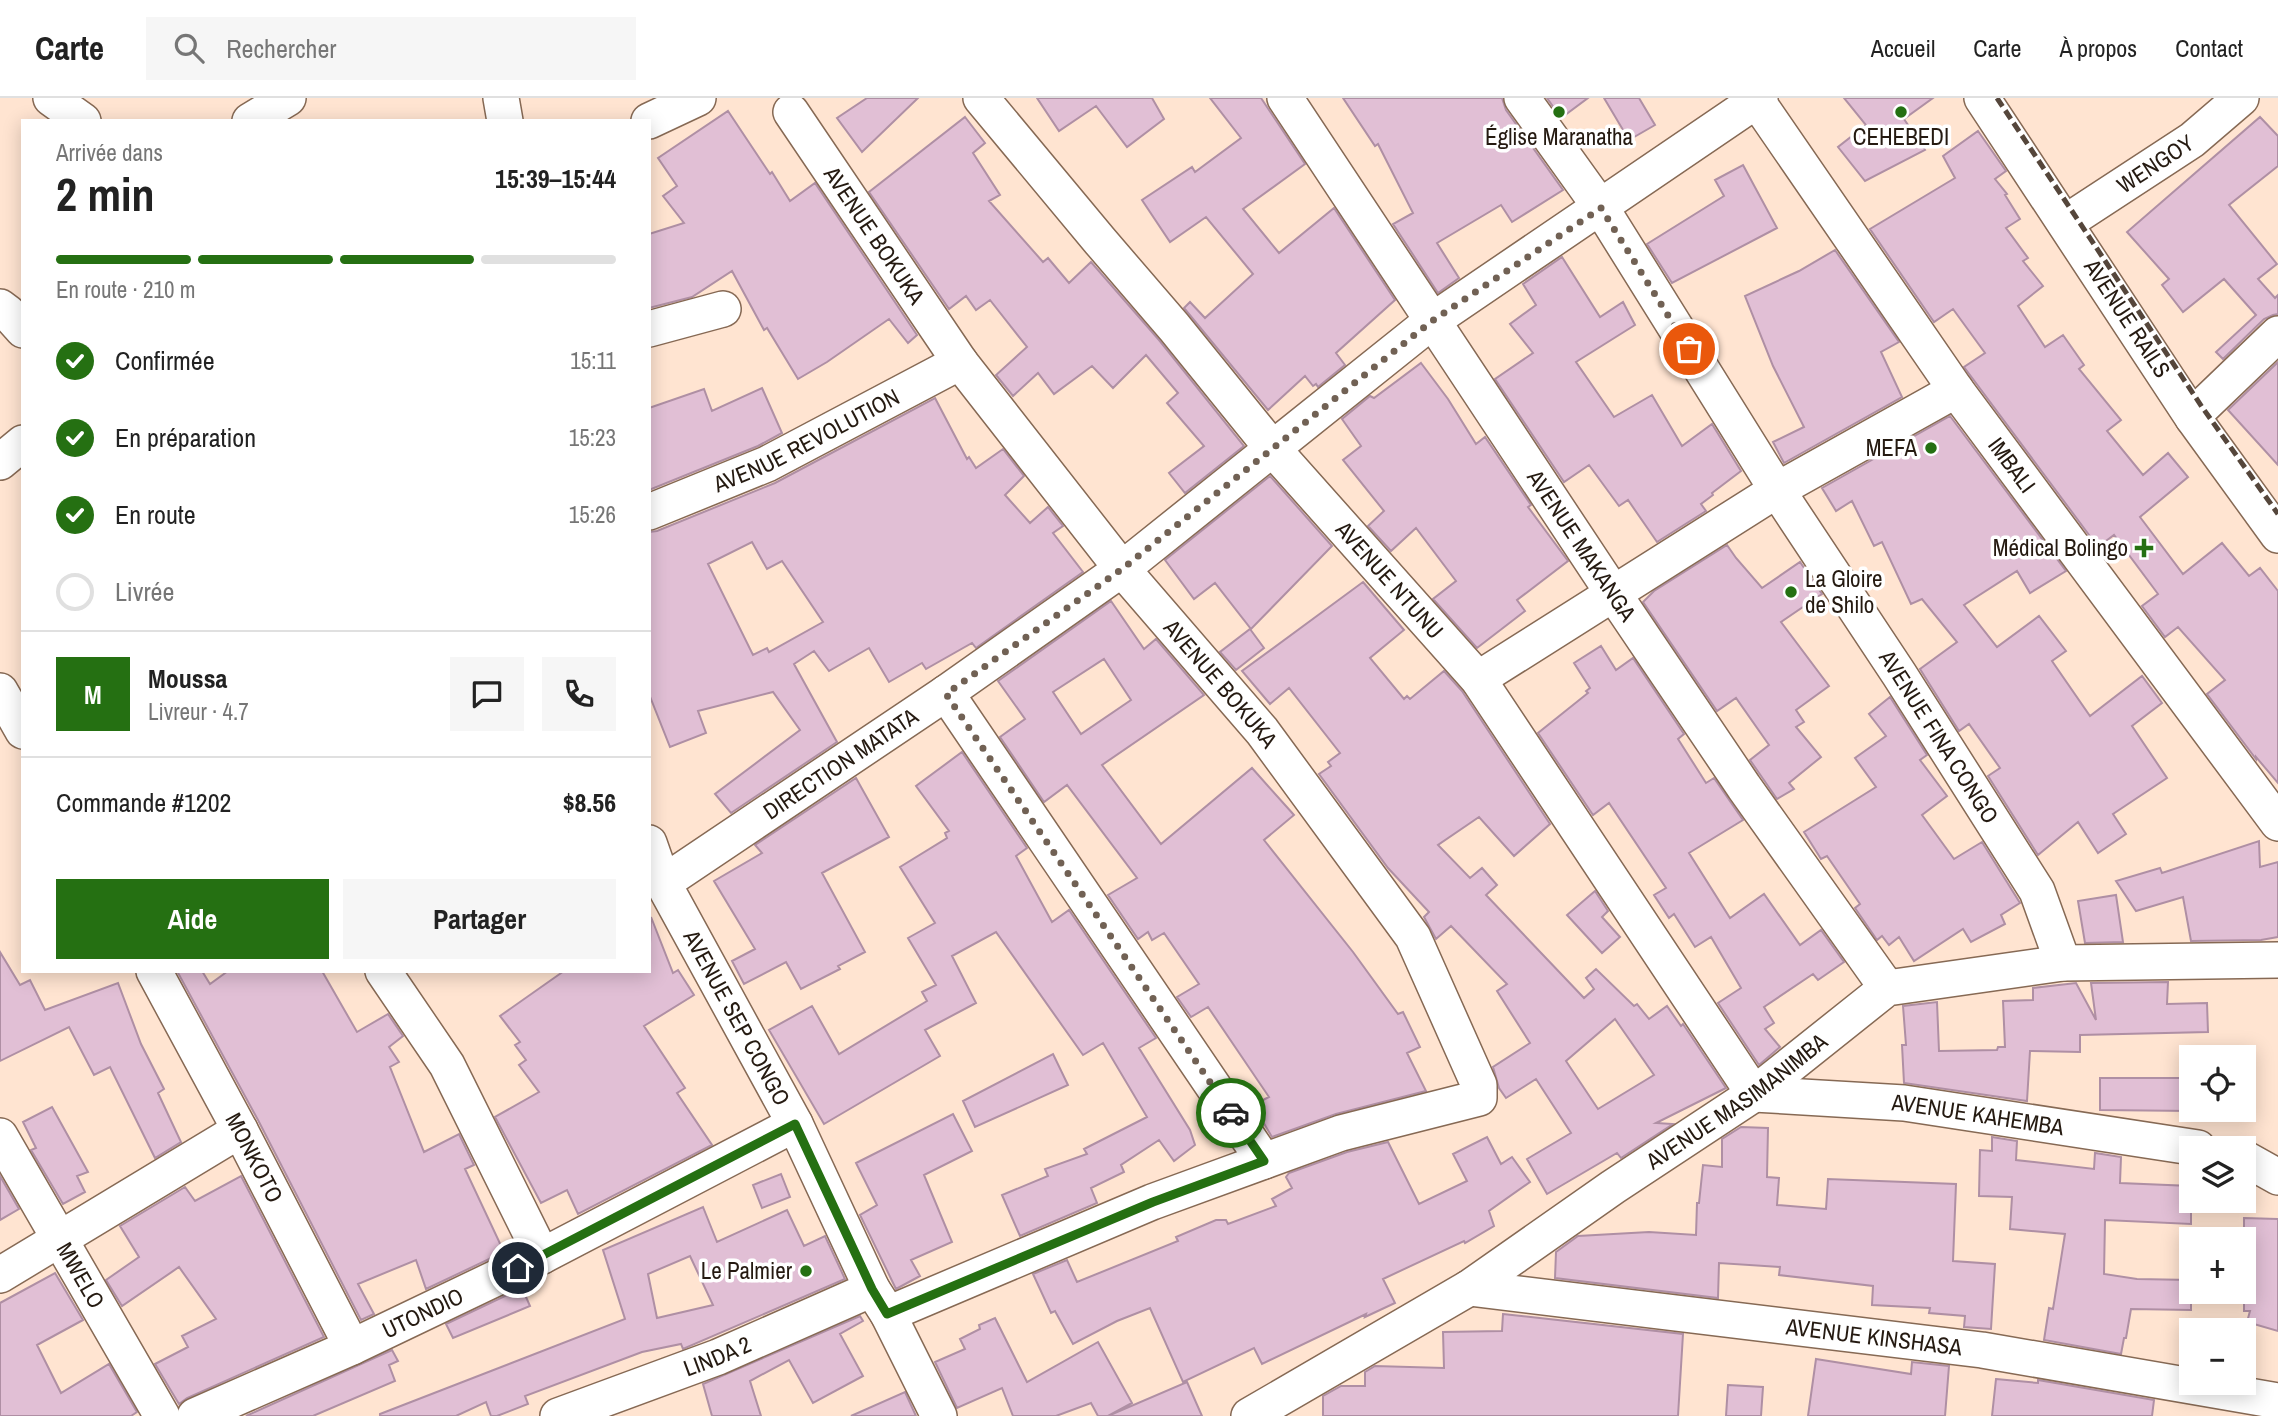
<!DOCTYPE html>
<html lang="fr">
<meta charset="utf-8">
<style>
:root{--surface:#fff;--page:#f6f6f6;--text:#222;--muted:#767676;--line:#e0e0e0;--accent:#257012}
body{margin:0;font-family:"Archivo Narrow",sans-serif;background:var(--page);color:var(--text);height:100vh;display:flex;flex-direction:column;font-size:26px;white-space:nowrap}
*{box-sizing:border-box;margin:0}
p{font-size:23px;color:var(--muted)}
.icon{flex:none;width:38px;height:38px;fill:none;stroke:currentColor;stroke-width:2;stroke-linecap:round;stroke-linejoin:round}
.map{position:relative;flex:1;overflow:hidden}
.side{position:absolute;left:21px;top:21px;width:630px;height:854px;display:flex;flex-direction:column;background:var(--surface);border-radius:0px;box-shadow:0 4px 18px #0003}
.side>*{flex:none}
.fabs{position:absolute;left:2179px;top:947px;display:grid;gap:14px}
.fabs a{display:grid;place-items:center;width:77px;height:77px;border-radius:0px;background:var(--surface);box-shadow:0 4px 18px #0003;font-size:35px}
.pin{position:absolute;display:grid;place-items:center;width:60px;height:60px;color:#fff;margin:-30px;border:4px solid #fff;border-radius:50%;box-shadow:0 2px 7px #0007}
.courier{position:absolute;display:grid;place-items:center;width:70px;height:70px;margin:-35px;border:5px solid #257012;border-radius:50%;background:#fff;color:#222;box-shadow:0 2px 9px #0007}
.summary em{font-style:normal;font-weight:700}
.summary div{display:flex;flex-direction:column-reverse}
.summary{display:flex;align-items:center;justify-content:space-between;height:119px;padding:0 35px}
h1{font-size:46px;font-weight:700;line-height:52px}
.bar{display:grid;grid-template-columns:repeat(4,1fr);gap:10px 7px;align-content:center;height:84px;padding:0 35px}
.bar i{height:9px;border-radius:5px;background:var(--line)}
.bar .on{background:var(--accent)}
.bar p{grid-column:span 4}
.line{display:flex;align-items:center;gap:18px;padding:0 35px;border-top:2px solid var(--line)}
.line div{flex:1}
.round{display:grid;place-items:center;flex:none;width:74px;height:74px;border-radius:0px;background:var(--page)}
ol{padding:0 35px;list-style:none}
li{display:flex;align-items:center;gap:21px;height:77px}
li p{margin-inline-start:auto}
li .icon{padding:7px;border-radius:50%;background:var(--accent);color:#fff;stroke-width:4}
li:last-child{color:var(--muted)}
li i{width:38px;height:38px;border:4px solid var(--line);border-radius:50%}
.primary-button{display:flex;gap:14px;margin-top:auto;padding:14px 35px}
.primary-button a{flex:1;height:80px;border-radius:0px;background:var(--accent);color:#fff;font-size:28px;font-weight:700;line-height:80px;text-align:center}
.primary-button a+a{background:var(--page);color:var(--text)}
header{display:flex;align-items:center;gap:42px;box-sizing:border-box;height:98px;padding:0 35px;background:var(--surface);border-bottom:2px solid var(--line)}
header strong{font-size:33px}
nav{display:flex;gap:38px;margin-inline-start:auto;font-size:24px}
.search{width:490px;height:63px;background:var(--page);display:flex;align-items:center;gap:18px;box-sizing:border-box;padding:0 24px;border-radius:0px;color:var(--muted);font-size:26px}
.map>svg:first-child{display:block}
</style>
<header>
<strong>Carte</strong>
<div class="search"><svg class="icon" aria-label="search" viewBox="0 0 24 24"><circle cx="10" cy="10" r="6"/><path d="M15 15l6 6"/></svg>Rechercher</div>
<nav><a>Accueil</a><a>Carte</a><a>À propos</a><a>Contact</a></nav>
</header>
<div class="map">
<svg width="2278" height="1318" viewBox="0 0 2278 1318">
<rect width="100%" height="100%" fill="#ffe4d1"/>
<!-- building -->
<path fill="#e1bfd5" stroke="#af8fa4" stroke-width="2" fill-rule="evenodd" d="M867,0h51l-56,54 -25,-34z
M1037,0h115l12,21 -37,28 -31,-41 -37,25z
M1210,0h51l44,66 -62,45 36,44 55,-45 61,92 -59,53 9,12 -27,22 -2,-3 -3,2 -8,-10 -37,34 -84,-102 6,-6 15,16 48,-44 -47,-57 -36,25 -28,-42 50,-33 3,5 46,-34z
M1343,0h159l4,12 57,80 -51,32 -11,-17 -64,38 22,35 -21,15 -45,-69 20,-11 -35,-69 -3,2z
M1547,0h41l-27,20z
M1604,0h35l16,27 -26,15z
M1844,0h89l-29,21 21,31 -60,31 -27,-34 28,-22z
M728,13l42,63 2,-2 18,29 25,-18 102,152 -9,8 -19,-24 -62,43 -29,17 -31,-51 -3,2 -32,-59 -40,26 -43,11v-74l35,-11 -21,-27 14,-10 -19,-28z
M965,19l20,26 -12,10 27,42 -11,6 54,61 5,-4 21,25 22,-21 68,78 85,106 -59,47 -16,-20 35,-27 -37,-43 11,-10 -32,-38 -33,33 -21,-22 -38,28 -16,-21 -25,23 -17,-21 31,-28 -37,-47 -14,10 -10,-14 -17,13 -80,-117z
M2260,19l18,19v30l-49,39 48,59 -19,15 17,19 3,-3v19l-5,1 -9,4 -41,40 -7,-7 40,-37 -32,-36 -41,33 -21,-27 7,-6 -42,-47z
M1978,33l28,40 -11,8 12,15 -2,1 15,24 -14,9 22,30 -5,3 20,25 -25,20 27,41 18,-12 21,30 -5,4 42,51 -14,11 36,44 25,-22 20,24 -48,40 43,57 39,-31 27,33 11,-8 18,23v192l-22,-26v2l-49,-65 18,-14 -47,-53 -13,10 -23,-31 16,-12 -44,-59 -16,12 -134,-180 21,-14 -32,-44 -19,13 -64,-93 85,-51 -12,-22z
M1743,67l34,63 -105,55 -25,-39 77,-48 -9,-16z
M1835,152l64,92 -18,10 21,45 -118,66 -11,-21 31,-15 -31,-61 -28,-70 54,-25z
M1562,159l38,60 23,-15 12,23 -59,37 38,55 38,-22 30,51 30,-22 29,47 -29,22 1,2 -12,9 5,7 -49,31 -29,-42 -9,6 -30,-41 -25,17 -69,-103 38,-26 -23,-29 26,-19 -13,-21z
M2278,264v103l-50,-55z
M1421,265l27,36 28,45 9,-7 46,68 -3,2 40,54 -51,39 8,11 -48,37 -44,-49 23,-18 -40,-53 -25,23 -23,-25 16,-15 -41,-51 18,-14 -19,-27 28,-23 4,2z
M762,290l20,45 -24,13 -109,44v-82l55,-19 8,22z
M935,300l32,61 2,-2 7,11 27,-19 21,27 -19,19 25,28 18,-16 15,19 -10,7 30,39 -107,76 -4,-5 -46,26 -4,-6 -33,19 -20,-34 -40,23 -15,-20 -20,13 43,78 -106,71 -16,-19 85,-64 -27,-38 -75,19 8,22 -36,14 -21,-53v-162l8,-1 118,-48zM752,444l15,27 15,-8 41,61 -54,30 -2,-4 -14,7 -45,-91z
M1950,318l116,155 -36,22 -13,-22 -53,34 33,42 42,-31 27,35 -14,10 38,55 52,-40 20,27 -30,23 35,52 -54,36 13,20 -28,19 -20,-31 -40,33 -50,-79 12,-8 -31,-44 -10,7 -39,-62 37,-27 -35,-43 -11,5 -29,-62 -8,4 -22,-45 -16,10 -14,-23z
M1270,378l62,70 -81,83 -36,-46 -21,16 -29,-39z
M1727,447l9,13 26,30 38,-26 22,32 -41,28 48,64 -33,24 8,12 -8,5 25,30 -32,26 5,6 -17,10 -27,-39 19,-15 -33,-47 -19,13 -74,-109 11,-11z
M1363,484l41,48 -34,28 34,41 3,-3 3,3 34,-28 18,20 88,133 -36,32 -35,-39 -41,28 32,33 12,-10 15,17 -11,10 98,103 10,-9 -8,-11 10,-9 38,37 3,-2 12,15 18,-13 14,20 2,-2 43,64 -70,35 17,1 -52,34 -4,-5 -70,41 -20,-35 44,-26 -35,-54 -30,19 -7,-10 -6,-21 37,-24 -33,-52 10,-7 -56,-58 -15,13 -12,-22 5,-5 -41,-44 -69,-94 12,-8 -3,-4 12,-9 -51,-65 -19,16 -28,-33zM1615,921l39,56 -56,34 -32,-48z
M1111,503l33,48 12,-10 48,56 -102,70 59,79 91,-76 42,47 -30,25 89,112 45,62 5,-2 17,35 -13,6 19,38 -90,23 -64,23 -19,-32 16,-8 -61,-90 -17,10 -14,-20 22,-13 -35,-51 -12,7 -4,-8 -10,7 -30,-44 29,-17 -70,-93 -23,17 -44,-65 25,-18 -27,-38zM1104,561l27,41 -50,34 -28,-42z
M1250,531l14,19 -28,22 -16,-18z
M1601,548l15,24 17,-12 51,76 -6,5 28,44 8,-5 29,42 -54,33 41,65 34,-24 36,51 21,-15 23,32 -26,18 -5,-6 -49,33 10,16 -9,6 15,18 -21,18 -41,-62 23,-15 -30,-51 -16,10 -21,-33 -5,4 -15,-23 12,-7 -57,-85 -16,12 -55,-82 50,-40 -2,-2 4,-3 -16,-25z
M1890,599l37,58 -7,5 27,36 -25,19 32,44 28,-17 38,61 -19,12 4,9 -34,18 -8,-13 -49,32 -15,-24 -10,8 -7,-9 -5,4 -22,-32 5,-4 -33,-48 -6,3 -17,-27 72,-45 -21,-29 31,-22 -17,-22z
M962,654l65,96 -11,8 36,66 17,-12 87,128 -17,10 51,82 5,15 -21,16 -15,-21 -38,25 3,7 -33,16 6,15 -77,33 -18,-41 46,-19 -3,-7 42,-15 -3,-5 63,-32 -44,-74 -20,12 -87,-123 -44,24 24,47 -51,27 15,26 -116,68 -55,-94 43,-24 27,48 88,-53 -5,-9 14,-7 -28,-47 27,-15 -35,-56 47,-29 -2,-5 4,-2 -33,-45z
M856,680l33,59 -67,36 43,79 -27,14 2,3 -39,20 -15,-27 -42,22 -12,-23 23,-12 -41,-68 48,-28 -7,-8z
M2259,743l1,26 18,-5v75l-17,3 -70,1 -8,-44 -47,14 -20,-30 44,-13 2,5z
M1595,793l13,20 -6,6 18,20 -18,16 -35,-38z
M2116,797l7,47 -38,1 -7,-42z
M651,819l22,56 5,-3 16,25 -50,31 41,62 -8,5 35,52 -134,69 -11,-24 -26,13 -46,-86 44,-25 -20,-27 7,-5 -11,-15 5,-3 -20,-26 64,-45h85z
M0,854l20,33 10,-5 15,30 73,-27 23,61 23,45 -6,4 23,49 -26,16 -45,-91 -16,8 -25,-48 -69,34z
M177,873h25l8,13 18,-13h94l35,61 31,-18 15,22 -14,11 10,15 -9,5 34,85 35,-18 15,31 -9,4 39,83 -78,37 -10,-29 -58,24 16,30 -13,6 -103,-200z
M2168,884l-1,22 40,-1 1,29 -128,3v17l-50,-1 -3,50 -123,-18 -2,-38h4l-3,-39 34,-4 2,49 58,-1 1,-3h7l-2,-46 30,-1v-12l43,-5 20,37 -5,-37z
M1053,956l15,31 -93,42 -12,-26z
M2100,980h91v33l-91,-1z
M52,1009l36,65 -11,4 8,16 -22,12 -32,-54 5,-2 -13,-26z
M953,1016l19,37 -48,24 28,67 -41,18 9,16 -24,13 -36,-74 17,-10 -21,-42z
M1741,1029l27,1 -1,49 12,1 -2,27 49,4 2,-30 128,5 -3,77 42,3 -4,65 -27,-2 1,-11 -36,-3 1,-5 -58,-3 1,-19 -94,-11 1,-8 -61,-4 -1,35 -163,-20 1,-26 22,-16 71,-4 47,3 1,-32h2l4,-38 19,2v-28z
M1487,1039l14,27 11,-7 18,25 -41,29 5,15 -29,17 -1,-2 -81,38 12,24 -30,14 1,-3 -104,50 -8,-16 -71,34 -33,-74 -33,13 -44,23 -18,-33 -4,2 -18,-39 34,-14 10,22 101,-41 -2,-4 40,-17h10l2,4 48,-18 -4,-7 20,-11 -6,-11 3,-4 58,-21 41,-10 31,62 48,-23 -14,-27z
M1992,1039l25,4 -1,19 78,9 1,-16 26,4 -1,26 71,3v38l-86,-4 -1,54 33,5 54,1v30l-60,-1 -5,29h-2l-3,16 -77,-14 5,-32 4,1 12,-75 -55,-5 2,-32 -33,-1 1,-46 12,1z
M781,1076l9,23 -28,11 -9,-23z
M0,1078l19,33 -19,11z
M241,1078l83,161 -137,61 -8,6 -24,-40 33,-17 -6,-11 34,-17 -37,-52 -57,39 -16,-26 33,-23 -19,-31 65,-39 10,14z
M703,1109l14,35 70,-32 17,36 21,-10 20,43 -162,70 -2,-5 -39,8 -117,44 3,8 -31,12h-6l-5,-14 -30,14h-76v-2l245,-95 -22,-69zM690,1158l23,49 -56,13 -9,-44z
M2244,1120l34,1v112l-31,-9 3,-11h-6z
M55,1175l28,47 -46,25 24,48 48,-29 28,48 -6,4h-131v-113z
M522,1190l8,18 -77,32 -7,-14z
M1503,1216l180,20 -5,82h-355v-20l18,-10h24v-14l10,-6 69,2 -1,-36 59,-1z
M860,1218l3,5 -23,13 23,42 -50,27 -24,-43 -39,21 11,35h-49l-9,-32z
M995,1220l32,64 71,-40 34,61 -24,13h-10l-7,-13 -35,13h-43l-11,-28 -45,20 -22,-46 30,-13 -5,-10 20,-10 -1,-4z
M392,1252l6,11 -9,4 6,16 -82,35h-67z
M1816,1261l95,15 1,-12 37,4 -4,50h-137z
M1996,1281l42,4v-3l116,20 -2,16h-160z
M1187,1284l15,34h-94z
M1728,1287l35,2 -2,29h-35z
M905,1294l11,24h-65z"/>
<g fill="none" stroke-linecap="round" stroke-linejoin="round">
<!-- minor casing -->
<g stroke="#866954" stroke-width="38">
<g id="minor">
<path d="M51,0l32,23"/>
<path d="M501,0l4,23"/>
<path id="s1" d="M981,0l119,143 74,86 98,121 206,231 276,415 150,9 294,45"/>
<path id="s2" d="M1285,0l328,495 131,194 143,201"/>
<path id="s3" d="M1522,0l79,110 176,282 122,184 138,217 26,72"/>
<path id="s4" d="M1755,0l201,292 322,433"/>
<path id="s5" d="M1982,0l211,320 85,117"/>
<path id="s6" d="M791,14l169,250 162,207 140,162 151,206 66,148v13l-138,35 -189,69 -264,112"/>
<path d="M250,23l38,-23"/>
<path d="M649,23l49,-23"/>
<path id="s7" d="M2065,125l127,-83 49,-42"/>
<path d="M0,209l8,6 15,17"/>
<path d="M649,231l74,-20"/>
<path d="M2193,320l9,-11 76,-73"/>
<path d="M0,364l23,-19"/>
<path id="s8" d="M649,414l118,-48 193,-102"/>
<path d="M1478,581l299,-189 179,-100"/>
<path d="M0,593l23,40"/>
<path d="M946,595l318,468"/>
<path id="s9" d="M649,745l14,40 132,241 77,165 16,25 51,102"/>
<path id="s10" d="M663,785l283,-190 176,-124 310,-248 328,-223"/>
<path id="s11" d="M154,873l86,159 112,217"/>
<path d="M383,873l64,94 95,191"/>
<path id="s12" d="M0,1038l162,280"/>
<path d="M2244,1060l34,19"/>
<path d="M0,1177l240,-145"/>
<path id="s13" d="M1469,1190l513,62 296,51"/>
<path id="s14" d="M195,1318l157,-69 190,-91 253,-132"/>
<path id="s15" d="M558,1318l160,-59 154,-68"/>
<path id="s16" d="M1249,1318l220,-128 144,-101 141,-93 133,-106 176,-25 215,-3"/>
</g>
</g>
<!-- minor -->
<use href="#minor" stroke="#fff" stroke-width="35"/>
<!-- rail -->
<path stroke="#55463b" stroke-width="5" stroke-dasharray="10 5" stroke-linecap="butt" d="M1997,0l205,309 76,107"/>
</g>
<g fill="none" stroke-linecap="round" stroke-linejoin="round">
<!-- done -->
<path stroke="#716154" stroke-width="7" stroke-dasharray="0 12.6" d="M1231,1015l-285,-419 176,-125 310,-248 169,-113 88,141"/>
<!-- route -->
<path stroke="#257012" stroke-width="9" d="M518,1170l277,-144 77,165 15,25 266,-112 111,-41 -33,-48"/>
</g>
<!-- markers -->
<g fill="#257012" stroke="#fff" stroke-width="2.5">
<circle cx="1559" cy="14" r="7"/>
<circle cx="1901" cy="14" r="7"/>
<circle cx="1931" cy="350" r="7"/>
<path d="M2140.5 439.5h7v7h7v7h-7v7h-7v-7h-7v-7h7z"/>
<circle cx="1791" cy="494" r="7"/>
<circle cx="806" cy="1173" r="7"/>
</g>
<g text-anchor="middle" stroke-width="7" stroke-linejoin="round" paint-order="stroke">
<!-- poi labels -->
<g font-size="23" fill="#251a11" stroke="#fff" text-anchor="end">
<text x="1559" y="47" text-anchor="middle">Église Maranatha</text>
<text x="1901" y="47" text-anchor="middle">CEHEBEDI</text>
<text x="1917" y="358">MEFA</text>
<text x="2128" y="458">Médical Bolingo</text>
<text x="1805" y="489" text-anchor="start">La Gloire<tspan x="1805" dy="26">de Shilo</tspan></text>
<text x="792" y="1181">Le Palmier</text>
</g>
<!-- street labels -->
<g font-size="23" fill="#251a11" stroke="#fff">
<text dy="8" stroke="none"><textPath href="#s7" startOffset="108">WENGOY</textPath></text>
<text dy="8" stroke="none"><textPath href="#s6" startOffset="149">AVENUE BOKUKA</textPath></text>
<text dy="8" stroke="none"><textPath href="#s5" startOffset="264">AVENUE RAILS</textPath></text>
<text dy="8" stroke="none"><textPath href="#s8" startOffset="173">AVENUE REVOLUTION</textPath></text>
<text dy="8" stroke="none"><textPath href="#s4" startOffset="448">IMBALI</textPath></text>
<text dy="8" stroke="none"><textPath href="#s2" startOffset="537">AVENUE MAKANGA</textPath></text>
<text dy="8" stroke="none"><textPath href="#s1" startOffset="632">AVENUE NTUNU</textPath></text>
<text dy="8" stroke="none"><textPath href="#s6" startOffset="716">AVENUE BOKUKA</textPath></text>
<text dy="8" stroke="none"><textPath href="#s3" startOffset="763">AVENUE FINA CONGO</textPath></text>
<text dy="8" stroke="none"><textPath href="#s10" startOffset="214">DIRECTION MATATA</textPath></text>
<text dy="8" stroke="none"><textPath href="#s9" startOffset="196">AVENUE SEP CONGO</textPath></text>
<text dy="8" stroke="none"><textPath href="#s16" startOffset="581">AVENUE MASIMANIMBA</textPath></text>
<text dy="8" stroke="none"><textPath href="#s1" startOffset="1488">AVENUE KAHEMBA</textPath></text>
<text dy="8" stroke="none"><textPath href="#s11" startOffset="212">MONKOTO</textPath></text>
<text dy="8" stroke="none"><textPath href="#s12" startOffset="161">MWELO</textPath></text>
<text dy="8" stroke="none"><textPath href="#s14" startOffset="250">UTONDIO</textPath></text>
<text dy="8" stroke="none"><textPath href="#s13" startOffset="408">AVENUE KINSHASA</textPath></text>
<text dy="8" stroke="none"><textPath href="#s15" startOffset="170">LINDA 2</textPath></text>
</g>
</g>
</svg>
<div class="fabs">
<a><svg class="icon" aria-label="locate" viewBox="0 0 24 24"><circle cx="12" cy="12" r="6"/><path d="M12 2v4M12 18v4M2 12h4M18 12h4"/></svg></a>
<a><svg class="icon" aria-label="layers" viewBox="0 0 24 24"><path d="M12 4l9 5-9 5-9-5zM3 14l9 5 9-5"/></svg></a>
<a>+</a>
<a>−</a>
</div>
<div class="pin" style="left:1689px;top:251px;background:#ea580c"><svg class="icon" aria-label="bag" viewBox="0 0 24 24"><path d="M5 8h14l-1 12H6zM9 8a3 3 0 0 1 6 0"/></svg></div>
<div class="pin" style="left:518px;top:1170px;background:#1f2937"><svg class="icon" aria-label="home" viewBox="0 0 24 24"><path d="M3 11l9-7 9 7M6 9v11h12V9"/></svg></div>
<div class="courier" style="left:1231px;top:1015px"><svg class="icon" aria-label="car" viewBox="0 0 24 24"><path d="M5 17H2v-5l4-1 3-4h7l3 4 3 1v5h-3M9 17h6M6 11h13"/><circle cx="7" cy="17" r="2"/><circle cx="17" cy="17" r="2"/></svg></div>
<section class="side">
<div class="summary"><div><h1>2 min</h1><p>Arrivée dans</p></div><em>15:39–15:44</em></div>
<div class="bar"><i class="on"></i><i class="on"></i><i class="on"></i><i></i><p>En route · 210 m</p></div>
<ol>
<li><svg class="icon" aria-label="check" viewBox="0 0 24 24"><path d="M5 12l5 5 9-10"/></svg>Confirmée<p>15:11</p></li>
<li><svg class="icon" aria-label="check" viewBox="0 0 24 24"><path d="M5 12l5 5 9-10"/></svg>En préparation<p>15:23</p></li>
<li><svg class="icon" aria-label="check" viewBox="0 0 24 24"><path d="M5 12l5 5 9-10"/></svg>En route<p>15:26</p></li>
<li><i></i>Livrée</li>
</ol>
<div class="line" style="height:126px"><b class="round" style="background:var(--accent);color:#fff">M</b><div><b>Moussa</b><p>Livreur · 4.7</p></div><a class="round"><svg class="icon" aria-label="chat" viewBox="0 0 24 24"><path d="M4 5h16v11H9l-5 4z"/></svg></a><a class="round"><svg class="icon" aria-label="phone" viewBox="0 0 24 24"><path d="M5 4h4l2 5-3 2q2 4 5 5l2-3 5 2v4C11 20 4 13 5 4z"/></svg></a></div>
<div class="line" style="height:91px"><div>Commande #1202</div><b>$8.56</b></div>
<div class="primary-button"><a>Aide</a><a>Partager</a></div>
</section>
</div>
